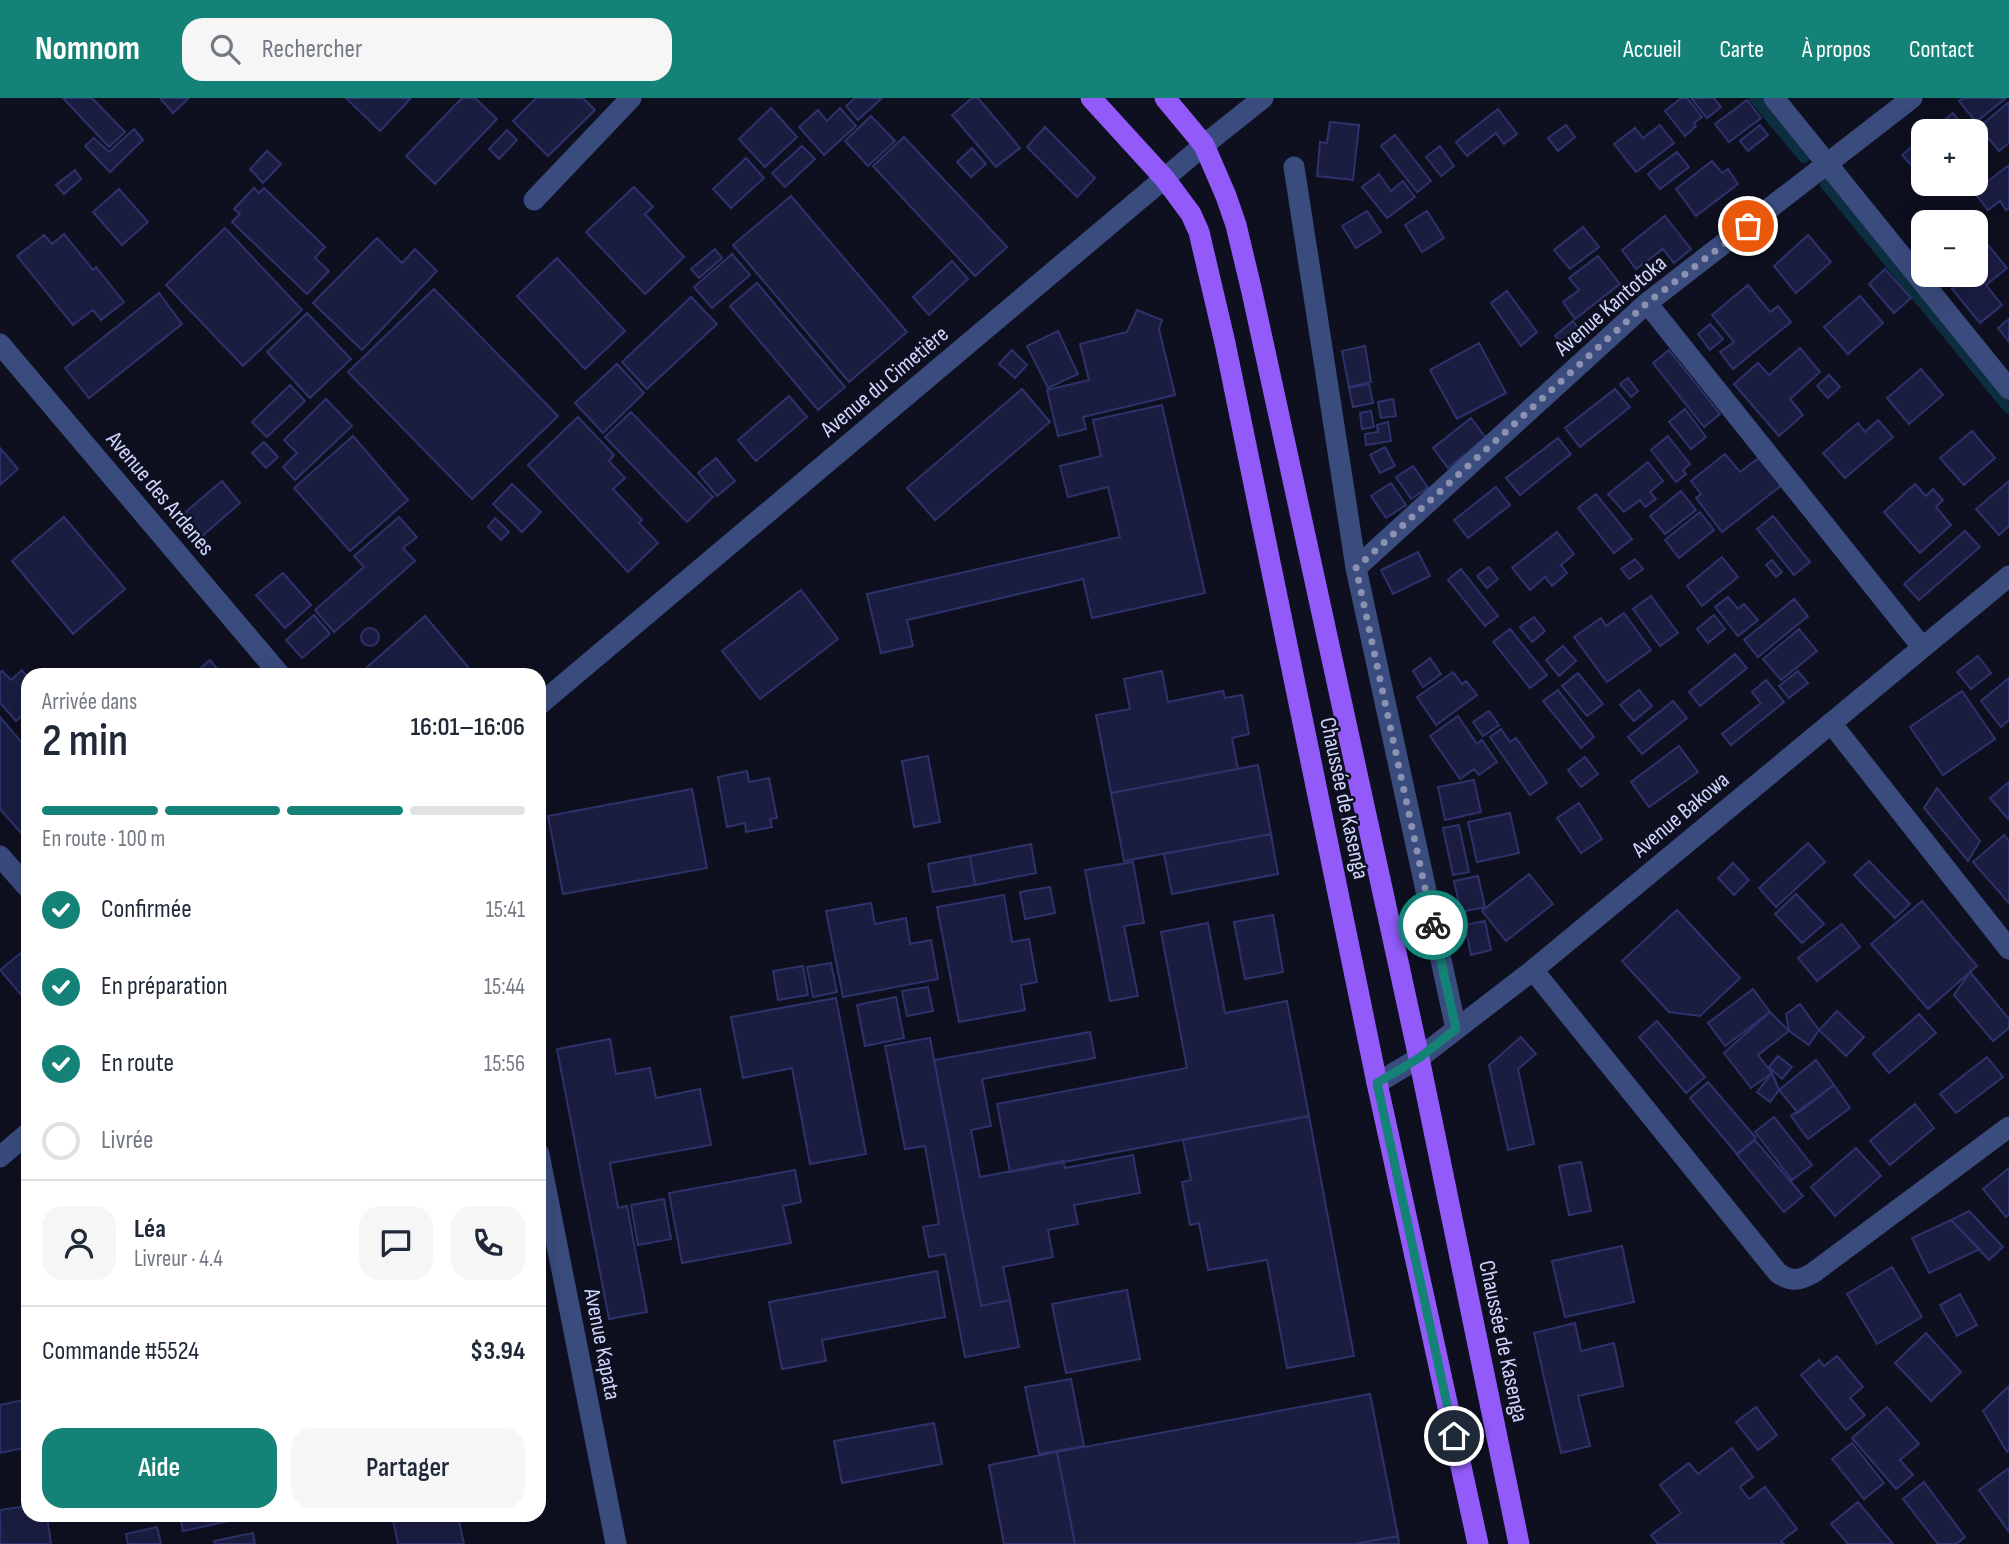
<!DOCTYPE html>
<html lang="fr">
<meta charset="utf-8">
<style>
:root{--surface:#fff;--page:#f6f6f7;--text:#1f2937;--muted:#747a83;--line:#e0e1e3;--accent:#158277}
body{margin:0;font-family:"Sofia Sans Condensed",sans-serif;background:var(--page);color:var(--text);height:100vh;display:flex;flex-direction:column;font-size:26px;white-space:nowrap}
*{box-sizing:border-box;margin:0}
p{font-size:23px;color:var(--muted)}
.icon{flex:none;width:38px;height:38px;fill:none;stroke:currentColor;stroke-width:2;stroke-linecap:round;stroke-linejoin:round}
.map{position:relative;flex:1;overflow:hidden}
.details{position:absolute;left:21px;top:570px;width:525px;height:854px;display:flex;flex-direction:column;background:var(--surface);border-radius:21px;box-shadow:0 7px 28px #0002}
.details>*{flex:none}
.tools{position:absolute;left:1911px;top:21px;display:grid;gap:14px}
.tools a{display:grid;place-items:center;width:77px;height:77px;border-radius:14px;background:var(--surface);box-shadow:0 7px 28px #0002;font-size:35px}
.pin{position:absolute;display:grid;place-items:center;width:60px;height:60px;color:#fff;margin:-30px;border:4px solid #fff;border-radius:50%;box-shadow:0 2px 7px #0007}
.courier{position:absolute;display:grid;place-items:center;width:70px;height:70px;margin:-35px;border:5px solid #158277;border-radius:50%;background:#fff;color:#222;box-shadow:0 2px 9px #0007}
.headline em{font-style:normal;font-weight:600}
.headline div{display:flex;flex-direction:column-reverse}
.headline{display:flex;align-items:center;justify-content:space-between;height:119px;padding:0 21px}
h1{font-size:46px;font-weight:600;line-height:52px}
.bar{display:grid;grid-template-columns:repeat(4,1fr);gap:10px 7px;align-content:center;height:84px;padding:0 21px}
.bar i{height:9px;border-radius:5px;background:var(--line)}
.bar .current{background:var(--accent)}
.bar p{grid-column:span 4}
.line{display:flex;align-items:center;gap:18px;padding:0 21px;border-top:2px solid var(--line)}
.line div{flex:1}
.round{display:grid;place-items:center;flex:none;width:74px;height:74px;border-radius:21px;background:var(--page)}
ol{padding:0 21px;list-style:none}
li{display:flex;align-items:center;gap:21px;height:77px}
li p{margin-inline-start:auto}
li .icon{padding:7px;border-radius:50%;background:var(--accent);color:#fff;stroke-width:4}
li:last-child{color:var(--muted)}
li i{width:38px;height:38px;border:4px solid var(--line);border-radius:50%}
.primary-button{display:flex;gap:14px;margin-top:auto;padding:14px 21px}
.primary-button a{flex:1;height:80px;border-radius:21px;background:var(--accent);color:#fff;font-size:28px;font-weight:600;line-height:80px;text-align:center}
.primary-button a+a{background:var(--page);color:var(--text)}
header{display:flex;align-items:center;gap:42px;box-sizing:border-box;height:98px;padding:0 35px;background:var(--accent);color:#fff}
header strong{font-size:33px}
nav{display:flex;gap:38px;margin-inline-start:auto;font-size:24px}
.search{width:490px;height:63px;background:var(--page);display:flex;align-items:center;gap:18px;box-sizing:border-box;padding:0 24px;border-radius:21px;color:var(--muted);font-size:26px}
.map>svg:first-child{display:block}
</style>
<header>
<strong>Nomnom</strong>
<div class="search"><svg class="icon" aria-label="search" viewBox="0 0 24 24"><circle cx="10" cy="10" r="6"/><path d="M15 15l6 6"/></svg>Rechercher</div>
<nav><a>Accueil</a><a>Carte</a><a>À propos</a><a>Contact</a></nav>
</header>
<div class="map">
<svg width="2009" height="1446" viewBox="0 0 2009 1446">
<rect width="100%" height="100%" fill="#0e1020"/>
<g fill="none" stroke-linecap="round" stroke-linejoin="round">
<!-- stream -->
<path stroke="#0d2e40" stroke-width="12" d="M1755,0l49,59
M1826,86l183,224"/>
</g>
<!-- building -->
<path fill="#1a1d40" stroke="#2d326b" stroke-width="2" d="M63,0h29l33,34 -16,15z
M160,0h29l-16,15z
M346,0h65l-31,33z
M462,0h13l22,21 -62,65 -29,-28z
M536,0h47l12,12 -47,46 -35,-35z
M855,0h27l-24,22 -12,-14z
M972,0h6l42,50 -24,19 -44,-52z
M1681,0h6l15,19 -8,6 2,3 -11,10 -20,-25z
M1691,0h23l7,9 -14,11z
M1963,0h43l-30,24 -17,-21z
M1747,2l14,18 -32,24 -14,-18z
M2009,4v41l-10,8 -20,-24z
M771,10l26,29 -32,30 -26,-28z
M840,10l16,18 -32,29 -25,-28 19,-17 9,11z
M1498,11l19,25 -13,10 -8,-11 -29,23 -11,-14z
M1953,15l14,18h-36z
M871,18l24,25 -27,25 -23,-25z
M1330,24l29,3 -6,55 -36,-4 3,-34 7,1z
M1566,27l9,12 -17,14 -10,-13z
M1660,27l14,18 -38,29 -22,-28 21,-16 8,10z
M1760,27l8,10 -20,16 -8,-10z
M1045,29l50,51 -18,19 -50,-50z
M134,31l9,11 -33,32 -25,-26 9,-8 15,14z
M507,32l10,10 -18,19 -10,-10z
M1395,37l36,46 -14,11 -36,-46z
M904,39l103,110 -32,29 -102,-110z
M1923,39v32l-5,4 -16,-18z
M802,48l13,13 -30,28 -13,-14z
M1440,48l14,20 -13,10 -15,-19z
M972,50l14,16 -15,13 -14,-15z
M267,53l14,13 -18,19 -13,-14z
M1677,54l12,15 -29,22 -12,-15z
M746,60l18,20 -33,30 -18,-19z
M1712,63l10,12 6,-4 10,15 -42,32 -20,-27z
M2009,67v43l-3,2 -6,-9 -12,9 -14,-18z
M75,72l6,9 -17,15 -8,-9z
M1379,76l12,17 12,-10 12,16 -28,21 -25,-31z
M634,89l19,20 -8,7 39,43 -39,37 -59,-62z
M254,90l5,5 5,-5 61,59 -10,11 14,13 -22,23 -75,-72 8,-8 -6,-5z
M119,91l29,33 -26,23 -29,-33z
M791,98l116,136 -58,50 -116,-137z
M1367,113l14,21 -25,16 -14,-22z
M1427,113l17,27 -22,14 -17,-27z
M1665,118l26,33 -17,14 -11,-14 -27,20 -14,-19z
M1583,129l16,20 -29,22 -16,-19z
M225,130l77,82 -59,56 -77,-81z
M64,136l29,36 3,-3 28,35 -23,18 -8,-10 -20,15 -56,-69 27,-21 8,9z
M1979,136l28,34 -21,17 16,20 -22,18 -28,-34 7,-4 -8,-10h25v-39z
M1808,137l23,27 -35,31 -22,-27z
M377,140l25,25 13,-14 22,22 -75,79 -49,-47z
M715,151l7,9 -23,20 -8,-9z
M732,156l18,21 -38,33 -18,-21z
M1598,158l22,28 -45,35 -12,-17 16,-12 -10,-12z
M557,160l68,73 -40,38 -68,-73z
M952,163l16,18 -39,36 -16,-18z
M1885,171l26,29 -17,15 -25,-29z
M757,185l88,104 -27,23 -88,-104z
M1748,187l22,27 8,-6 13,16 -58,47 -13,-17 14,-10 -22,-27z
M434,191l124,127 -86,83 -124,-127z
M1507,193l30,41 -16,14 -30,-43z
M159,195l23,31 -93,74 -24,-30z
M1860,198l23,27 -35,31 -24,-27z
M691,199l26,27 -70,65 -25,-27z
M1137,212l25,10 -3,9 16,66 -92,22 3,12 -28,7 -11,-46 42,-10 -9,-36 47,-12z
M307,215l44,46 -41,39 -43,-46z
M2009,221v23l-11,-14z
M1573,223l12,16 -18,14 -12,-15z
M1710,226l13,15 -13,11 -12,-16z
M1058,233l20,43 -30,14 -21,-42z
M1479,245l27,50 -49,26 -27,-49z
M1365,248l6,36 -22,5 -7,-36z
M1800,250l20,24 -30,27 13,16 -24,21 -45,-52 24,-21 11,12z
M1012,252l15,15 -12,13 -16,-14z
M1669,252l51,64 -16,13 -51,-64z
M617,266l27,29 -41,40 -28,-30z
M1921,271l22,26 -34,29 -22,-26z
M1829,277l11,12 -12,11 -11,-12z
M1628,280l10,13 -7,6 -11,-13z
M1369,286l4,19 -20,4 -4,-19z
M290,287l15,16 -38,36 -15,-15z
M1022,291l28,33 -115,98 -28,-32z
M1615,291l15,18 -50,40 -15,-19z
M789,298l18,21 -51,44 -18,-21z
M326,301l26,27 -57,54 -12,-13 14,-14 -13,-13z
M1393,301l3,17 -15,2 -3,-16z
M1162,307l43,188 -113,25 -9,-39 -176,41 6,26 -32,7 -14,-59 253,-57 -12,-50 -40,10 -8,-31 41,-10 -8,-36z
M1685,311l21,28 -15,12 -22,-27z
M1371,313l3,16 -12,2 -2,-16z
M631,314l82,85 -26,25 -82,-85z
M578,319l36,38 -5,6 16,17 -12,11 29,31 -3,3 19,20 -30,29 -100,-107z
M1471,320l15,20 -38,30 -15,-20z
M1878,322l15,17 -48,41 -22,-25 35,-30 7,9z
M1388,324l3,19 -25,4 -1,-11 13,-2 -1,-7z
M1972,333l23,27 -31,27 -24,-27z
M353,338l55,64 -58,51 -56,-63z
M1668,338l22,28 -7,6 3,4 -10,8 -25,-32z
M1558,340l13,16 -51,41 -14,-17z
M264,344l14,15 -12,11 -14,-15z
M1385,349l10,19 -15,7 -10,-18z
M0,350l18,21 -18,16z
M1725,356l15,18 20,-15 22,28 -60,47 -26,-34 5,-4 -10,-13z
M716,360l19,23 -18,15 -19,-23z
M1648,364l15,19 -13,11 6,7 -11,8 -5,-7 -16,12 -16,-18z
M1413,368l15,22 -17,11 -15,-22z
M222,383l18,22 -40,35 -18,-23z
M2009,383v45l-10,9 -23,-26z
M1391,385l15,22 -20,13 -15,-22z
M512,386l29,28 -19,20 -29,-28z
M1915,386l11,12 7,-7 10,11 -7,7 15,18 -31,28 -36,-41z
M1496,389l14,18 -42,33 -14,-18z
M1681,393l15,19 -31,24 -15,-18z
M1596,396l36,45 -18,14 -36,-45z
M1700,414l14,18 -35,28 -14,-18z
M1773,418l37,46 -16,13 -37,-46z
M64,419l61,72 -52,45 -61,-73z
M399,419l18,20 -14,11 12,13 -81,71 -19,-22 49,-43 -10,-11z
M495,420l14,14 -8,8 -13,-13z
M1965,433l15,16 -61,53 -15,-16z
M1557,434l17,22 -13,11 6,8 -15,13 -7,-9 -15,13 -18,-22z
M1418,454l12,24 -37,18 -12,-24z
M1722,459l16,20 -36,29 -15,-20z
M1635,461l8,10 -14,10 -8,-10z
M1772,462l10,12 -6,5 -10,-12z
M1489,469l9,12 -11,9 -10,-12z
M1461,471l37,47 -13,10 -37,-46z
M283,475l28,32 -26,23 -29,-33z
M801,492l37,49 -78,60 -38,-48z
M1651,498l27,37 -18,13 -27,-37z
M1728,499l10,12 6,-5 14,16 -20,16 -23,-29z
M1794,501l14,17 -50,41 -14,-17z
M1624,515l27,37 -44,32 -33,-45 27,-19 5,8z
M314,517l16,19 -28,24 -16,-18z
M1714,517l11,14 -17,14 -11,-14z
M425,518l43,51 -10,9h-101z
M1534,519l11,14 -13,11 -12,-15z
M361 539a9 9 0 1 1 18 0a9 9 0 1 1-18 0Z
M1510,531l37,46 -17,13 -37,-46z
M1799,531l18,22 -36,29 -18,-21z
M1563,548l13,15 -17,15 -13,-16z
M1735,556l12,14 -47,38 -11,-14z
M1978,558l13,17 -20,16 -14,-17z
M1430,560l11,16 -18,13 -10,-16z
M210,562l13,16h-32z
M22,572l6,8v33l-12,10 -16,-18v-30l2,-2 9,9z
M1162,573l6,31 55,-11 2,7 17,-3 7,39 -17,4 6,31 -127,24 -15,-78 34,-6 -6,-30z
M1798,573l10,12 -19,15 -10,-12z
M1453,574l9,12 4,-3 11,14 -41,30 -19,-28z
M1578,575l25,31 -16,12 -25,-30z
M2009,580v42l-8,7 -20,-26z
M1766,582l18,22 -53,43 -9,-11 39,-31 -9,-11z
M1558,592l36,47 -13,11 -38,-47z
M1639,592l13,16 -18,15 -14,-16z
M1962,593l33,48 -52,36 -33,-48z
M1673,603l14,17 -45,36 -14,-17z
M1489,613l10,14 -16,11 -10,-14z
M1458,618l19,28 5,-4 15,22 -18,13 -5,-6 -14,10 -30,-43z
M0,619l28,33v91l-28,-32z
M1501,631l9,13 6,-4 31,45 -17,12 -40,-58z
M1679,648l19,26 -49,35 -18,-25z
M928,658l12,66 -26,5 -12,-66z
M1585,659l13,17 -17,13 -13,-17z
M1258,667l13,69 -147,27 -13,-68z
M747,673l2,11 20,-4 8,40 -7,1 2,8 -26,5 -1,-9 -18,4 -9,-50z
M1474,682l7,32 -36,8 -7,-33z
M2009,684v38l-19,-22z
M1937,690l43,53 -12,20 -44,-53z
M692,691l15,79 -144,26 -15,-78z
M1579,705l23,36 -21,14 -24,-35z
M1510,715l9,40 -42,9 -9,-40z
M1459,727l10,47 -16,3 -10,-47z
M1271,736l7,40 -106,20 -8,-40z
M2004,737l5,6v62l-36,-41z
M1808,745l17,19 -49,45 -17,-19z
M1031,746l5,29 -61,12 -5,-29z
M970,758l5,29 -42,7 -5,-28z
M1869,763l41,43 -15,14 -41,-43z
M1133,764l11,61 -20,3 14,70 -28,5 -25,-131z
M1733,765l16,17 -15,15 -16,-17z
M1529,776l24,30 -47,37 -24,-30z
M1478,778l7,31 -24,5 -7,-31z
M1050,789l5,26 -30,6 -5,-27z
M1796,796l28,30 -22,19 -27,-29z
M1004,797l8,47 17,-3 8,43 -16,3 4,25 -66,12 -22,-115z
M1922,803l55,65 -49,43 -57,-65z
M871,805l4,21 31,-6 4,26 21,-4 7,39 -95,18 -17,-86z
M1677,812l63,68 -40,38 -31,-4 -47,-51z
M1273,817l10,57 -38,7 -11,-57z
M1485,823l6,29 -20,5 -6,-30z
M1208,825l17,90 62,-12 22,115 -299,56 -13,-68 190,-36 -26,-136z
M1842,826l18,23 -43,34 -19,-23z
M28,849v56l-28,-33z
M831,865l6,29 -24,5 -6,-30z
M803,868l5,29 -30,5 -5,-29z
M1970,874l39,47v9l-16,13 -39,-46z
M928,889l5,24 -26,5 -5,-25z
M1753,891l17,23 -45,34 -17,-23z
M896,899l8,41 -39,8 -8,-41z
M836,900l30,156 -56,10 -18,-96 -49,10 -12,-61z
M1800,906l19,26 -10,15 -20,-14 -3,-17z
M1837,913l27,26 -18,19 -27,-26z
M1770,914l19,19 -31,24 14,18 -21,15 -27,-35z
M1919,916l17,19 -47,40 -16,-19z
M1657,923l48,56 -19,16 -47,-56z
M1090,934l5,26 -113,21 9,47 -20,4 9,47 83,-16 2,7 68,-13 7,38 -66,12 4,19 -30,6 5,27 -50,10 7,33 -29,6 -47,-246z
M1521,939l15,17 -18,15 16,75 -26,6 -19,-85z
M930,940l51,268 29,-6 9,47 -54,10 -20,-103 -16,3 -6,-30 16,-3 -14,-78 -20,3 -20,-103z
M610,941l6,35 34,-6 6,30 44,-9 11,56 -101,18 8,45 9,-2 20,106 -38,7 -52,-270z
M1778,958l14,11 -10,12 -13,-12z
M1987,959l16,20 -47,36 -16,-19z
M1816,962l18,25 -36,28 -19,-23z
M1772,975l7,17 -9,12 -13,-10z
M1708,984l48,56 -19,16 -47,-56z
M1834,987l16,23 -42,31 -17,-23z
M1915,1006l19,24 -44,37 -20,-24z
M1309,1018l45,240 -67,12 -20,-108 -59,10 -9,-47 -9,2 -8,-43 9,-2 -8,-40z
M1774,1019l38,48 -20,15 -37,-48z
M1755,1042l48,56 -19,16 -47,-57z
M1856,1050l25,28 -46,40 -24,-29z
M1581,1064l10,49 -22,4 -10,-49z
M2009,1070v46l-3,3 -23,-28z
M795,1072l6,32 -18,4 8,37 -109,20 -13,-70z
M664,1101l7,40 -33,6 -7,-40z
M1969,1113l34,36 -14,13 -38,-40z
M1951,1122l29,29 -51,24 -17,-35z
M1622,1148l12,56 -69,15 -13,-56z
M1892,1169l30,50 -45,27 -30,-50z
M937,1173l8,46 -123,23 4,21 -44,8 -13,-67z
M1127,1192l13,69 -74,14 -14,-69z
M1960,1196l17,31 -20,11 -17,-31z
M1575,1225l6,28 33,-8 9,43 -45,10 12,50 -29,7 -27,-120z
M1926,1235l35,39 -30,29 -36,-38z
M1837,1258l26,31 -13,11 15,17 -19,15 -45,-55 18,-15 5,6z
M1071,1281l13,67 -45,8 -14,-67z
M2009,1288v65l-2,1 -24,-41z
M1370,1296l28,142 -44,8h-279l-18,-92z
M28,1301v48l-28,6v-48z
M1756,1309l21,28 -19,15 -22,-28z
M1887,1309l32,37 -19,16 13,15 -17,14 -44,-51z
M934,1325l8,41 -100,19 -8,-42z
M1852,1345l32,40 -20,16 -32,-40z
M1732,1350l21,29 -13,10 9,12 16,-12 32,42 -16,12 3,3h-126l-7,-9 30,-22 -21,-28 29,-22 9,11z
M1057,1354l18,92h-71l-15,-79z
M2009,1370v64l-30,-42z
M1924,1384l41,55 -9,7h-18l-35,-45z
M1858,1404l35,42h-45l-17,-20z
M28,1408v10h19l4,28h-51v-34z
M180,1418h48l1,5 -46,10z
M392,1418h66l6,28h-66z
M157,1429l4,17h-33l-2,-10z
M253,1435l2,11h-40l-1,-3z
M1398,1438l1,8h-45z"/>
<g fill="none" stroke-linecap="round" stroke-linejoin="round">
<!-- minor -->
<path stroke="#3a4b7d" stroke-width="21" d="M1774,0l235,291
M1294,69l62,401 100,461
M534,102l97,-102
M1647,205l275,344
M0,246l281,332
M1356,470l291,-265 265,-205
M539,607l665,-560 59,-47
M1831,625l178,226
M0,758l28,32
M1533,872l245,303c13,9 21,8 35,0l196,-146
M1377,985l42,-25 114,-88 476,-394
M539,1056l77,390
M0,1059l28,-24"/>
<!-- major -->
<path stroke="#915af9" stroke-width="21" d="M1091,0l74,81 26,35 8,18 26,111 152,740 101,461
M1165,0l39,47 22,51 10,29 16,67 167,766 100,486"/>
</g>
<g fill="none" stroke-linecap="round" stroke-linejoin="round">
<!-- done -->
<path stroke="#8b91b0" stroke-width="7" stroke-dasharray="0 12.6" d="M1433,827l-77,-357 291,-265 101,-77"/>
<!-- route -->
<path stroke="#158277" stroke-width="9" d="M1433,827l23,104 -37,29 -42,25 77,353"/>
</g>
<g text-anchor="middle" stroke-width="5" stroke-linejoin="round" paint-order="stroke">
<!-- street labels -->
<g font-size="23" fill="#cfd6fd" stroke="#0e1020">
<text transform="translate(1610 207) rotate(-41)" y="8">Avenue Kantotoka</text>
<text transform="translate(884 283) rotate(-40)" y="8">Avenue du Cimetière</text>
<text transform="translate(161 395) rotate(50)" y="8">Avenue des Ardenes</text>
<text transform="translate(1345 700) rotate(78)" y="8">Chaussée de Kasenga</text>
<text transform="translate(1680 716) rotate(-40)" y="8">Avenue Bakowa</text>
<text transform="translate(1504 1243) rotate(78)" y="8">Chaussée de Kasenga</text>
<text transform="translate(603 1246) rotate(79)" y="8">Avenue Kapata</text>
</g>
</g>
</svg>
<div class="tools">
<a>+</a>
<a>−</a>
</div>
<div class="pin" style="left:1748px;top:128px;background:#ea580c"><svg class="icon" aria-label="bag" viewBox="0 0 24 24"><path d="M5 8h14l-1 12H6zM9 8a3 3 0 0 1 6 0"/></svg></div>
<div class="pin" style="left:1454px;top:1338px;background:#1f2937"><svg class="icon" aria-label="home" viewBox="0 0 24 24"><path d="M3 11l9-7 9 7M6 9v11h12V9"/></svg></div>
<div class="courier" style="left:1433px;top:827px"><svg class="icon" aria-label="bike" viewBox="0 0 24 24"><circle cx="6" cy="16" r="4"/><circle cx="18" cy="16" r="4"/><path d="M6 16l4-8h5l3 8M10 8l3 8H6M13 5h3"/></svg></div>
<section class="details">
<div class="headline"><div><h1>2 min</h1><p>Arrivée dans</p></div><em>16:01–16:06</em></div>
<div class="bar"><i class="current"></i><i class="current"></i><i class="current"></i><i></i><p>En route · 100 m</p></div>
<ol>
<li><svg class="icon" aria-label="check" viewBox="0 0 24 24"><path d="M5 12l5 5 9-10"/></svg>Confirmée<p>15:41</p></li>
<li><svg class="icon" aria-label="check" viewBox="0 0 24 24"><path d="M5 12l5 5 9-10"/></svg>En préparation<p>15:44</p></li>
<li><svg class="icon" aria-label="check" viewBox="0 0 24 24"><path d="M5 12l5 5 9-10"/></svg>En route<p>15:56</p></li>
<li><i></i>Livrée</li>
</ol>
<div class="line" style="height:126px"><a class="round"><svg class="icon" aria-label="person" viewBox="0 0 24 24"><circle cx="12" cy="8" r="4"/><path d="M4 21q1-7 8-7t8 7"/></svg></a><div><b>Léa</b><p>Livreur · 4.4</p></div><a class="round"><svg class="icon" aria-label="chat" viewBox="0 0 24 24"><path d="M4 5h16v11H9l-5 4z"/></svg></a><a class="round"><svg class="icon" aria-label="phone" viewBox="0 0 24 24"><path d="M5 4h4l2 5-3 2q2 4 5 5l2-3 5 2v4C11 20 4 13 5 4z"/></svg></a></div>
<div class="line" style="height:91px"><div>Commande #5524</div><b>$3.94</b></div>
<div class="primary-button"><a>Aide</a><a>Partager</a></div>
</section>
</div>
